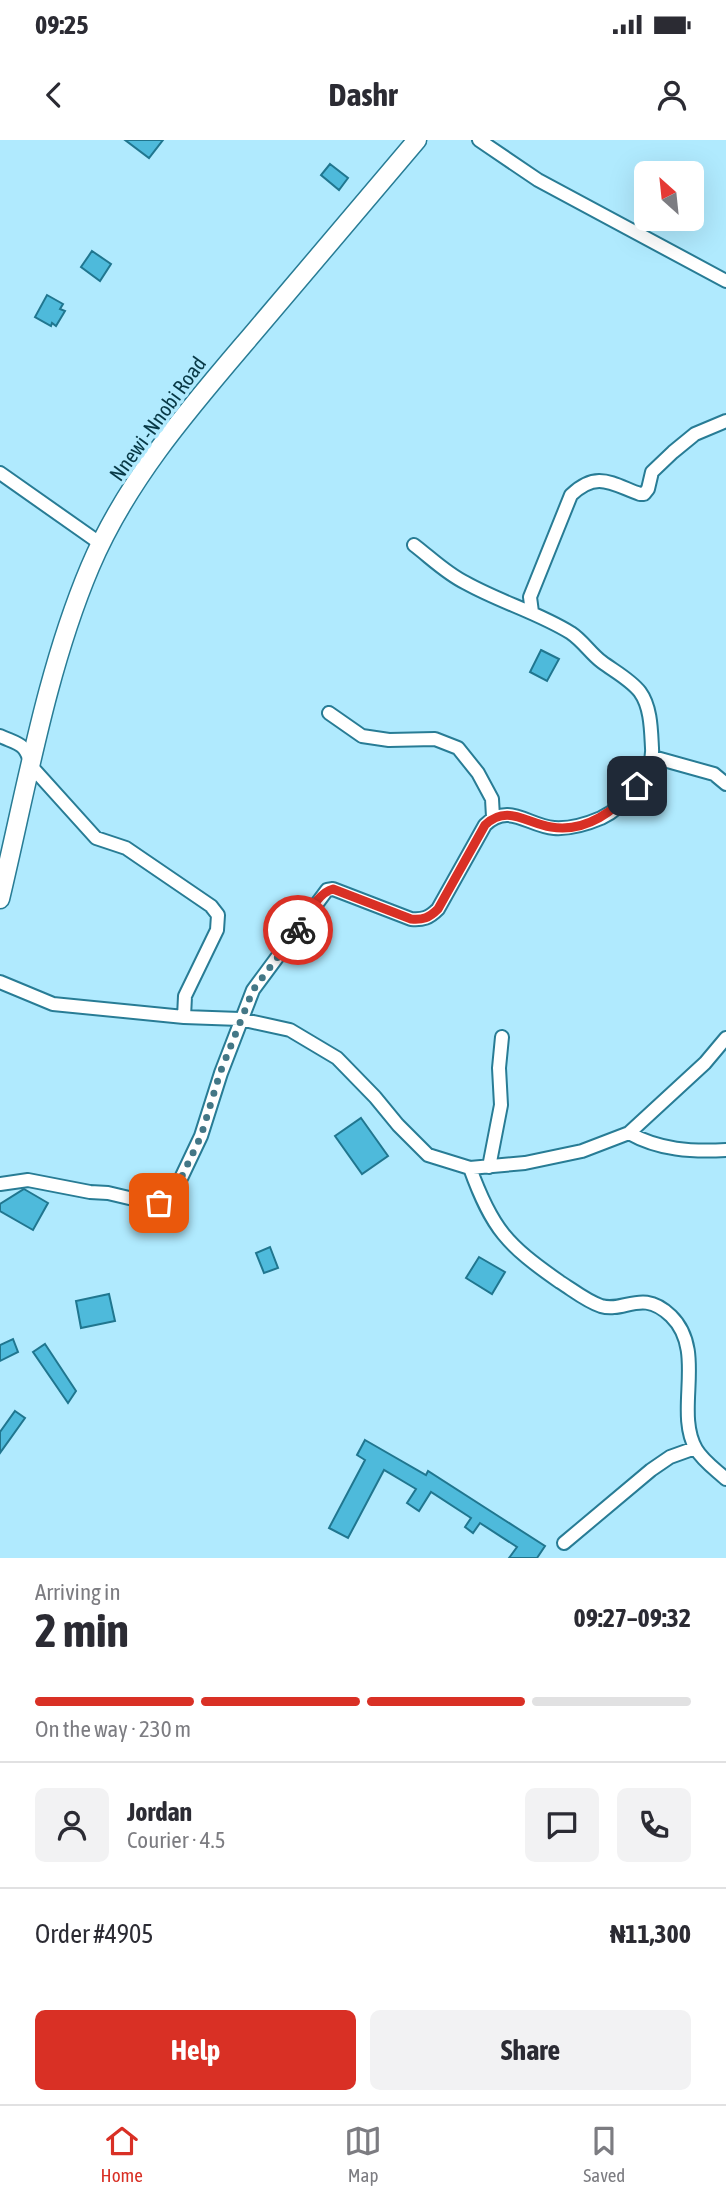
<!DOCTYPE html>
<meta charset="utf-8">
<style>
:root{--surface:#fff;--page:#f2f2f3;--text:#2b2b33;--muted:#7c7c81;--line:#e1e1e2;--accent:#d93025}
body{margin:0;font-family:"Asap Condensed",sans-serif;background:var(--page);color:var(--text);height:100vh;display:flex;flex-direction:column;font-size:26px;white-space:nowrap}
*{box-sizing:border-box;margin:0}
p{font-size:23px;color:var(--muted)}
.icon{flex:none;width:38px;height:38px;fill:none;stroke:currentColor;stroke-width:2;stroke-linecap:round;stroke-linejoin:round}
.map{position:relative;height:1418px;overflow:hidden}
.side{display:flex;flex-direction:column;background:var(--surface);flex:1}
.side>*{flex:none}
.needle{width:46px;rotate:333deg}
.fabs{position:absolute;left:634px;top:21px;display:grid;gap:14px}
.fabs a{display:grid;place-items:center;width:70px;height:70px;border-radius:10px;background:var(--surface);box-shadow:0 7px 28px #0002;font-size:35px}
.pin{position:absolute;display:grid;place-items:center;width:60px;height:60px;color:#fff;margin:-30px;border-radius:14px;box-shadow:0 4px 10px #0006}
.courier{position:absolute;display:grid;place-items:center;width:70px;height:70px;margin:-35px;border:5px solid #d93025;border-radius:50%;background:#fff;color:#222;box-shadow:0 2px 9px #0007}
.headline em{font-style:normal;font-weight:700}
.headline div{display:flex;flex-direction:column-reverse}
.headline{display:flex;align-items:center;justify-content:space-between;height:119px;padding:0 35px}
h1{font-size:46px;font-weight:700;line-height:52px}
.bar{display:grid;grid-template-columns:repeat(4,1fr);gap:10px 7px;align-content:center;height:84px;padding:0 35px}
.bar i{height:9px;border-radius:5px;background:var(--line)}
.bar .selected{background:var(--accent)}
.bar p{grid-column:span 4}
.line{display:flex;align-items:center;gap:18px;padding:0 35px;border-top:2px solid var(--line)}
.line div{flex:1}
.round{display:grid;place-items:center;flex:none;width:74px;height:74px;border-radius:10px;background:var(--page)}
.primary-button{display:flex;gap:14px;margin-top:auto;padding:14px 35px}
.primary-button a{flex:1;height:80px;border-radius:10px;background:var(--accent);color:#fff;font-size:28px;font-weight:700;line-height:80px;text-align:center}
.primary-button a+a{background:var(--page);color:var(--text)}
.status{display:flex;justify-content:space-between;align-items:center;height:49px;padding:0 35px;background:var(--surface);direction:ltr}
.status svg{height:19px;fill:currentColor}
header{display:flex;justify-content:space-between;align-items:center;height:91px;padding:0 35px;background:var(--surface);font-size:32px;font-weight:700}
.tabs{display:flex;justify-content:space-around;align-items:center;height:98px;border-top:2px solid var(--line);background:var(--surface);font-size:19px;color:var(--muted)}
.tabs a{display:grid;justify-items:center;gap:4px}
.tabs .selected{color:var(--accent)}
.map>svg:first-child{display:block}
</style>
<div class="status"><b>09:25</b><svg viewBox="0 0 49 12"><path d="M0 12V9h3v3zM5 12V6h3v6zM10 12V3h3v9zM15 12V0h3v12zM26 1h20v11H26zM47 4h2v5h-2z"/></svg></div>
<header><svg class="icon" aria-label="back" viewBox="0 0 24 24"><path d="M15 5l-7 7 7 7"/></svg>Dashr<svg class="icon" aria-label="person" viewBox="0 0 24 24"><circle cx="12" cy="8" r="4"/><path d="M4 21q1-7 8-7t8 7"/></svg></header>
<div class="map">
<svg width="726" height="1418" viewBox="0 0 726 1418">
<rect width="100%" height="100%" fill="#b0eafe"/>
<!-- building -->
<path fill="#4ebadb" stroke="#20768f" stroke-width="2" d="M125,0h38l-14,18z
M330,24l18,14 -9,12 -18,-15z
M92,111l19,13 -11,17 -19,-14z
M47,155l16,9 -3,5 5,2 -9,15 -4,-3 -1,3 -16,-9z
M541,510l18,9 -12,22 -17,-9z
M361,978l27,38 -26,18 -27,-38z
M24,1049l24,14 -15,27 -33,-19v-7z
M270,1107l8,21 -14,5 -8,-20z
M479,1117l26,15 -13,22 -26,-16z
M109,1154l6,27 -34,7 -5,-27z
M13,1199l5,13 -18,9v-16z
M45,1204l31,47 -8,12 -35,-51z
M15,1271l10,7 -25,35v-21z
M365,1300l61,35 2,-4 117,75 -8,12h-28l8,-11 -37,-24 -7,10 -8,-6 6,-9 -40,-26 -12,19 -12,-8 9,-14 -32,-19 -36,68 -19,-10 36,-68 -8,-5z"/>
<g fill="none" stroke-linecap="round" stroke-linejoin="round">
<!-- minor casing -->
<g stroke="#287c95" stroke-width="16">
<path id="minor" d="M479,0l59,40 188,101
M0,333l101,71
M532,472l-2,-15 41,-102c26,-25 41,-11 69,-1h4l4,-5 4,-17 21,-20 22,-18 31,-13
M329,573l33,23 27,4 46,-1 23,9 20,25 14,26 1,18
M0,596c20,9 26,7 31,30l65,72 30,10 85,58 7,9 -1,15 -32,66 -1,21
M653,617l61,17 12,10
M0,842l53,22 131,13 56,2 50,11 47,28 38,39 23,28 30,30 42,13 55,-5 57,-12 47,-18 76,-70 21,-25
M629,993c30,17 63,19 97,17
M489,1027l12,-62 -2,-37 3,-31
M470,1028c22,61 37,77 90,114 13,8 26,19 41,24 24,7 41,-18 70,10 36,35 3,95 25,133 7,12 19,20 30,30
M0,1044l28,-4 62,12 18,1 38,9 13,1 14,-8 28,-59 20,-63 32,-83 74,-100 6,-1 78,30c12,1 18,-1 27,-10l47,-84c24,-23 43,1 69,3 15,1 33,-4 47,-10 23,-11 53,-43 51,-70 -1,-18 -1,-41 -12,-56 -9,-12 -26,-21 -38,-30 -11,-8 -19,-21 -31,-29 -32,-20 -71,-31 -105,-50 -19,-9 -35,-25 -52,-38
M564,1403l87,-73 19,-13 25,-9"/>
</g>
<!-- secondary casing -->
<g stroke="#287c95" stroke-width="21">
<path id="secondary" d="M0,759c26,-109 46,-228 90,-332 38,-90 104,-164 166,-237 54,-64 108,-127 161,-190"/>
</g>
<!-- minor -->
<use href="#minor" stroke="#fff" stroke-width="12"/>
<!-- secondary -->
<use href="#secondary" stroke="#fff" stroke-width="18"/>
</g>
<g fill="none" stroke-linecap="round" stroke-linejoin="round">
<!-- done -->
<path stroke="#437786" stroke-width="7" stroke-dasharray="0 12.6" d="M159,1063l14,-8 28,-59 19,-63 33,-83 45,-60"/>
<!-- route -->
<path stroke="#d93025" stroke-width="9" d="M298,790c9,-13 19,-37 35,-41l78,30c12,1 18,-1 27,-10l47,-84c22,-21 41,-2 66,2 36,6 64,-17 86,-41"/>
</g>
<g text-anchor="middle" stroke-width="7" stroke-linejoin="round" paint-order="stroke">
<!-- street labels -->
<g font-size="21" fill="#083946" stroke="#b0eafe">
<text transform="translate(158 279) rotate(-54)" y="7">Nnewi -Nnobi Road</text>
</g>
</g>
</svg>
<div class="fabs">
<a><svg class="needle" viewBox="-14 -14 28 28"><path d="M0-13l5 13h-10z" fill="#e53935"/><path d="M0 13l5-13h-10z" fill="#7c7c81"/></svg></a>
</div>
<div class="pin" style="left:159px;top:1063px;background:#ea580c"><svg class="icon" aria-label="bag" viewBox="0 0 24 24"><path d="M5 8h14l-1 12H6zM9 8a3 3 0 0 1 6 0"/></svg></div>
<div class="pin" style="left:637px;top:646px;background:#1f2937"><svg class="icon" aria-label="home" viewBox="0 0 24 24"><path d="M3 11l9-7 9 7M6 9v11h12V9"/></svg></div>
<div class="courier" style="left:298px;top:790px"><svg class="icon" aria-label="bike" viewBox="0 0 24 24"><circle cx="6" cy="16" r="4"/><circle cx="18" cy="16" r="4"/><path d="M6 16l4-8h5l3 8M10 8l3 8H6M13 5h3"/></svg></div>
</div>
<section class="side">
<div class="headline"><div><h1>2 min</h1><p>Arriving in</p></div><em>09:27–09:32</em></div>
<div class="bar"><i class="selected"></i><i class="selected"></i><i class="selected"></i><i></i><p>On the way · 230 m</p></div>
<div class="line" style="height:126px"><a class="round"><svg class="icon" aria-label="person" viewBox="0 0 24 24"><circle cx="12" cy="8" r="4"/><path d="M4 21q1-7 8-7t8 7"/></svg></a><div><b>Jordan</b><p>Courier · 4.5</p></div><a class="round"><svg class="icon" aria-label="chat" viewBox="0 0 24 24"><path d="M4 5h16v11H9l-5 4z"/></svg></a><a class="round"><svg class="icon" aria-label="phone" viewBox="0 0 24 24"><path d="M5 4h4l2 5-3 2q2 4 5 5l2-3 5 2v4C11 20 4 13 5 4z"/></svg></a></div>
<div class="line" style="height:91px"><div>Order #4905</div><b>₦11,300</b></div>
<div class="primary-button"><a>Help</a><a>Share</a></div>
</section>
<nav class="tabs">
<a class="selected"><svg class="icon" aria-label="home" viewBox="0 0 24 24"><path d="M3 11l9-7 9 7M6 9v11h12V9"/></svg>Home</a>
<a><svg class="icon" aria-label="map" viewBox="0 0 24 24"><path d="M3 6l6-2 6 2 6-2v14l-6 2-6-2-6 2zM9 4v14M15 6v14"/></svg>Map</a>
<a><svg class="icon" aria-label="saved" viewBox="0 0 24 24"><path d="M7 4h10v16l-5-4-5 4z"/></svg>Saved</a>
</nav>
